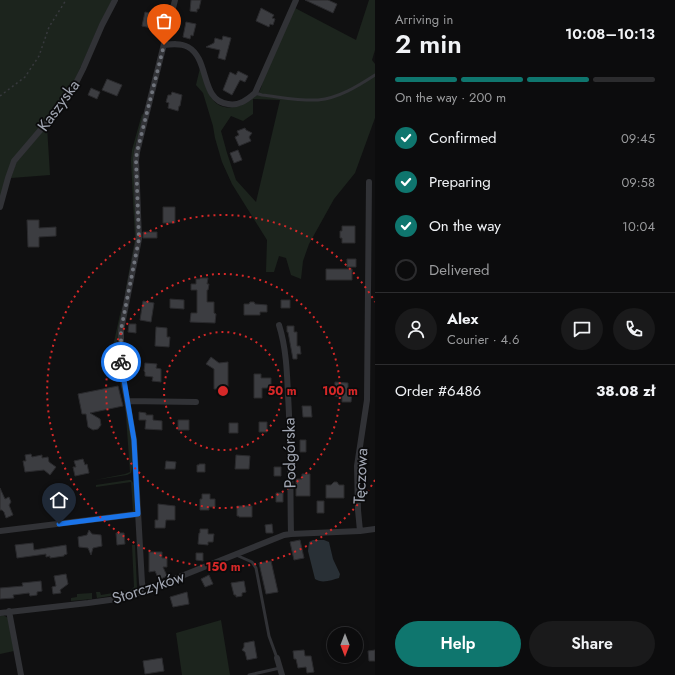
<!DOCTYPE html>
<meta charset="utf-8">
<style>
:root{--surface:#0c0c0d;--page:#1a1a1b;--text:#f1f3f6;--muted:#9a9b9d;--line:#2c2c2e;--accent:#0f766e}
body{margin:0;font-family:Jost,sans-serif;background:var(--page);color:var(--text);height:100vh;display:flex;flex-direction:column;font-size:15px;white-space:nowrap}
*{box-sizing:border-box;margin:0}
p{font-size:13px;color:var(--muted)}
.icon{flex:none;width:22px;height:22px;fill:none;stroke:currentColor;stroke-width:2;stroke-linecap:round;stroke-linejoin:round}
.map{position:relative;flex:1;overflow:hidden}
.panel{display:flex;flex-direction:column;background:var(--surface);width:300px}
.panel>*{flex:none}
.needle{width:26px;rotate:180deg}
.fabs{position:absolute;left:327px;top:627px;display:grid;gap:8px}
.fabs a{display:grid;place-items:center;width:36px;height:36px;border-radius:50%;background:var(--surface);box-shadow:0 2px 6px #0003,0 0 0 1px var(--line);font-size:20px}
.pin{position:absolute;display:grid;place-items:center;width:34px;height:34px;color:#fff;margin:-41px -17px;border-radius:50% 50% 50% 0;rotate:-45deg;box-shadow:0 0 4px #0007}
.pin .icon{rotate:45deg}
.courier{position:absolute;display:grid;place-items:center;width:40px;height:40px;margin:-20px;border:3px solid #1a73e8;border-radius:50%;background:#fff;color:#222;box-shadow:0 1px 5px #0007}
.headline em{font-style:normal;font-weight:600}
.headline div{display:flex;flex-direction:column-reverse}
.headline{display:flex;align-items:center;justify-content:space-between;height:68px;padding:0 20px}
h1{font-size:26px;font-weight:600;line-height:30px}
.bar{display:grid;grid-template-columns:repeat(4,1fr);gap:6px 4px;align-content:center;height:48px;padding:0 20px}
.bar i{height:5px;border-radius:3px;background:var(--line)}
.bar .selected{background:var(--accent)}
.bar p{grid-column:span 4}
.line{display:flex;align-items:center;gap:10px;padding:0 20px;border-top:1px solid var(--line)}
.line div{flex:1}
.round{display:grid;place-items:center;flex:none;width:42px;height:42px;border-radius:21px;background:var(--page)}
ol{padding:0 20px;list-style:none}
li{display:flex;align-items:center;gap:12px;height:44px}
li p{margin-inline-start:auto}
li .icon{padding:4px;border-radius:50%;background:var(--accent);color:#fff;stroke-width:4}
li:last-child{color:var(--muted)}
li i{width:22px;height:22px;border:2px solid var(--line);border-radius:50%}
.action{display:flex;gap:8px;margin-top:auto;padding:8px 20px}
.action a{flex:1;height:46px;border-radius:24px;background:var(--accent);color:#fff;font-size:16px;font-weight:600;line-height:46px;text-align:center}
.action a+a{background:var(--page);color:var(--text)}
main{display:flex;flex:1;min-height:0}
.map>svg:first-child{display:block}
</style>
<main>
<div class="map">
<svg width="375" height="675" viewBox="0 0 375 675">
<rect width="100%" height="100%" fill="#101011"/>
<!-- green -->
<path fill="#1c241d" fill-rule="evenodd" d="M0,0h112l-13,25 -9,21 -17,38 -13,21 -44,50 -16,45z
M369,0h6v50l-3,10 3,4v54l-20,55 -21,26 -25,45 -6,17 -2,18 -10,-4 -5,-17 -7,-2 -5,16h-8l1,-32 -35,-56 -10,-22 -7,-24 -2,-12 -10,-33 -7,-8 4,-17c4,10 6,24 13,32 12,15 36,5 46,-8 2,-3 3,-8 4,-12l32,-72 61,32zM253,99l27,1 -24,102 -20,-22 -9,-27 -6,-22 10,-15 12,5 10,-7z
M142,114l2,1 -9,32 1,93 -10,52 -4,4 3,-3 10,-54 -4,-79 1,-10z
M47,126l3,49 -39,3 5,-15z
M122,305l-4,30 -1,15 1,13 14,77v29l-1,4 -4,2 -32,5 30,-6 5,-2 -5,-70 -10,-39 -3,-1 -1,-5 2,-2 -1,-4z
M129,480h2l3,4 1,27 -56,8 54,-8 -2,-29 -35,5v-2z
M132,545h3l2,43 -2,3 -5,2 -33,5 -1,-6h4l1,3 30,-5 3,-3z
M92,593v6l-21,2v-3l6,-1v-3z
M3,615l5,3 6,33 -14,3v-38z
M221,620l9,55h-48l-6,-42z"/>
<!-- water -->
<path fill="#293036" d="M313,540h11l5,2 4,17 7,15 -1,4c-7,2 -17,6 -24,1l-7,-28 1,-9z"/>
<!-- building -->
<path fill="#3c3d41" stroke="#2a2a2d" d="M191,0h10l-2,9h-2v3l-7,-1z
M305,0h23l9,4 -4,9z
M261,8l13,7 -2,3 3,1 -2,6 -3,-1 -1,3 -13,-6z
M145,12l13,3 -3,12 -3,-1 -1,2 -9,-2z
M186,22l10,2 -3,12 -2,-1 -1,4 -7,-2z
M223,36l8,2 -6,22 -7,-2 2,-8 -14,-3 8,-4 1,-5 7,2z
M238,71l10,5 -3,6 -5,-2 -8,15 -9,-5 7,-18 6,3z
M107,79l15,6 -5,11 -15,-6z
M91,88l9,4 -3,7 -9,-4z
M172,92l10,3 -2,11h-1l-1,5 -10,-3 1,-5 -3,-1 2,-7h3z
M245,128l1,2 6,3 -3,4 2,4 -12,5 -4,-9 4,-2 -2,-4z
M238,150l4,10 -8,3 -4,-10z
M163,207h12v16h-12z
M27,220h12v8l17,-1v9l-17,1v10h-11z
M342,226h13v17h-13v-5h-2v-7h2z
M143,232h14v6h-14z
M347,259h9v8h-9z
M326,269h26v11h-26z
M200,278h8l-1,6h2l-1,6h-1v12h7v11l2,1 -1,9 -25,-1 1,-9h6v-23h-6v-6h5v-5h4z
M170,299l14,1v9l-14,-1z
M281,300h9v8h-9z
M143,301l11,2 -3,19 -11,-2z
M250,302h4l1,2 12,1v7h-7v3h-16v-11h5z
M129,324h7v9l-8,-1z
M287,326h7v6h3v14h3l1,8h-4v5h-4l-5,-27h-1z
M156,327l11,1v9h3l-1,10 -14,-1z
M211,357l8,6 9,-1v27h-14v-20l-8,-5z
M145,363l12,1 -1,4 5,1v13l-9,-1 1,-4 -8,-1v-4l-1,-1z
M254,374h7v4h10v10h-9v10h-8z
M335,382l13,1v10h4l-1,9h-9v-5l-8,-1z
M118,386l5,20 -33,7 10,6 1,6 -3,4 -5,1 -5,-3 -2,-13h-4l-4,-20z
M302,406h9l1,11h-9z
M139,412l7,1v2h7v5l9,1v9l-17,-1 1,-9h-7z
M178,420h11v10h-11z
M259,422h8v10h-8z
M229,423h9v10h-9z
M300,440h6v12h-6z
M31,454l1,3 10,-2v3l6,-1 1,5 7,5 -6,8 -6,-5 -19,2 -2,-11h3l-1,-6z
M236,455l14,1 -1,13h-14z
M83,459l2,6 2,-1 2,9 -14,3 -2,-9h3l-2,-6z
M166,461l10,1 -1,7h-10z
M199,464h6v8h-8v-7h2z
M274,467h7v9h-7z
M302,474h8v22h-14v-17h6z
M334,482h3l2,3h5v13h-18v-13h5z
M0,488l5,11 4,-2 2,5 -2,3 4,10 -7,3 -2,-6 -2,-2h-2z
M276,493h7v9h-7z
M202,494h8v5h5v8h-6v3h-9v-11h2z
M317,501h7v12h-7z
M158,504l17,2v14h-9l-1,8h-10v-8h3z
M237,506h15v11h-13v-1h-2z
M272,524l1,9h-7l-1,-8z
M200,529h8v5h6l-1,8h-5v3l-10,-1 1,-11h1z
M89,530l3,4 9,1 1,11 -9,2 -2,7 -3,-7 -9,-1 -1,-10 9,-2z
M116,533h8l1,11 -8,1z
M300,540l4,18 -10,2 -4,-18z
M33,543l1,7 32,-5 1,9 -3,1v1l-14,2v-2l-4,1v-3l-29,4 -2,-13z
M149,552h13v6h5v9h-4l4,9 -8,4 -4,-9 -6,1z
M196,553h7v8l-7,-1z
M271,561l7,31 -12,2 -7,-31z
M66,574l2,10 -8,6 1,3 -8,1 -1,-7 4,-1 -2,-10z
M209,575l4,9 -8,3 -4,-8z
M41,581l1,10 -5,1v3l-7,1 -1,-3 -16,2 1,3 -14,1v-11l23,-2 -1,-3z
M244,581l2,11 -4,1v3l-6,1v-2h-2l-3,-12z
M187,592l2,12 -16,3 -3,-10z
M254,641l3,17 -10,2 -2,-8 -3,-2 2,-3v-4z
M304,650l1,6h6l3,16 -7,1 -1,-6 -8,1 -2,-9h-2l-1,-8z
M375,650v11h-6l-1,-10z
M162,658l2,13 -19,3 -2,-13z"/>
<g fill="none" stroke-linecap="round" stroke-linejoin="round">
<!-- path -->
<path stroke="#37393d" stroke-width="1.5" stroke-dasharray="2 3" stroke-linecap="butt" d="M0,96l25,-19 14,-21 10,-29 17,-27"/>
<!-- lane -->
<path stroke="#313236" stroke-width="3" d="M255,93l7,2c18,2 38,6 56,5 21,-2 40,-14 57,-25
M236,555l16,7 4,6 13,68 8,22
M249,675l31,-7"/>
<!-- street -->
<path stroke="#313236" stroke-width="6" d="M164,45c8,-1 17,-2 24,2 22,12 12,54 40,57 11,2 19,-4 27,-11l41,-93
M0,207l8,-29 6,-17 47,-55 14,-21 8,-16 19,-44 13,-25
M279,325c7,22 8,46 9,70 3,46 2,92 3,139
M128,401l68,1
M0,531l138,-17
M360,531l-2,-21 -1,-44 10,-66 2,-218
M144,591l-2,-8 -8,-143 -13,-74v-36l18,-91 -3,-79 1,-8 38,-152
M9,611l12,64
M0,613l88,-10 29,-4 27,-8 140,-56 7,-1 69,-3 15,-2
M277,658l5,17"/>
</g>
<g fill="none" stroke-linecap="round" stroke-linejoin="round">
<!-- done -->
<path stroke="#6e727a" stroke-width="4" stroke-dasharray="0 7.2" d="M121,362v-32l18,-91 -3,-79 1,-8 27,-107"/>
<!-- route -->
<path stroke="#1a73e8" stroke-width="5" d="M59,524l79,-10 -4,-74 -13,-78"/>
</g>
<!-- distance rings -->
<g fill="none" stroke="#d62828" stroke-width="2" stroke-dasharray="2 4">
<circle cx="223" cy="391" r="59"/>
<circle cx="223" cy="391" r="117"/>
<path d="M375 480A176 176 0 1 1 375 302"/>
</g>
<g text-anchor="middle" stroke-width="3.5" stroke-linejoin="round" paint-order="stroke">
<!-- street labels -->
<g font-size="16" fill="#a1a6b2" stroke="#0b0b0c">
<text transform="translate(58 105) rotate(-54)" y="6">Kaszyska</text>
<text transform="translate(289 453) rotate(-91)" y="6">Podgórska</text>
<text transform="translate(360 476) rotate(-87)" y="6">Tęczowa</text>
<text transform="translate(148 587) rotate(-18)" y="6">Storczyków</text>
</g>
</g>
<circle cx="223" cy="391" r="6" fill="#d62828" stroke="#0b0b0c" stroke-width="2"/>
<g font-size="12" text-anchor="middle" font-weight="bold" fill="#d62828" stroke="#0b0b0c" stroke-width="3.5" stroke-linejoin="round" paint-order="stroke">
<text x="282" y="395">50 m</text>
<text x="340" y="395">100 m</text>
<text x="223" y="571">150 m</text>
</g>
</svg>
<div class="fabs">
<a><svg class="needle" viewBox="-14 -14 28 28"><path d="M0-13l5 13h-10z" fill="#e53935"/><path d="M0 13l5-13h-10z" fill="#9a9b9d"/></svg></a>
</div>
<div class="pin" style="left:164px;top:45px;background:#ea580c"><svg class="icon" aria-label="bag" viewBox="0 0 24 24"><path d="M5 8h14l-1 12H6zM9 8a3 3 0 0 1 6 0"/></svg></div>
<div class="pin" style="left:59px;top:524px;background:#1f2937"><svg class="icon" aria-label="home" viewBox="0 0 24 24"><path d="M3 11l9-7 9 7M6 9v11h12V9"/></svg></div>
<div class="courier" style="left:121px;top:362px"><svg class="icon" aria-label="bike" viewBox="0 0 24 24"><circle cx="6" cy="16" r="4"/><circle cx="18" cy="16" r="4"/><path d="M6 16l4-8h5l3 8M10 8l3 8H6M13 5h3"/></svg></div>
</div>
<section class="panel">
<div class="headline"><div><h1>2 min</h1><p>Arriving in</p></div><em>10:08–10:13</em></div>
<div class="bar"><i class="selected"></i><i class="selected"></i><i class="selected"></i><i></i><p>On the way · 200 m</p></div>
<ol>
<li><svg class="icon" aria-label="check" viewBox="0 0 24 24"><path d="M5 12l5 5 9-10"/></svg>Confirmed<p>09:45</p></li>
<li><svg class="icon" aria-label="check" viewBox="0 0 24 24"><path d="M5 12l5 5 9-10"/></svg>Preparing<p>09:58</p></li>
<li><svg class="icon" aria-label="check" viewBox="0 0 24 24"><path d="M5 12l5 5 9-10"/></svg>On the way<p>10:04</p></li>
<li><i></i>Delivered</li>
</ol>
<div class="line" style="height:72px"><a class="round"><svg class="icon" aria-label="person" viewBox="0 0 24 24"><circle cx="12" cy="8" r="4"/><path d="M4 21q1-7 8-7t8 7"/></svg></a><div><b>Alex</b><p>Courier · 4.6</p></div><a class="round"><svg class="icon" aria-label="chat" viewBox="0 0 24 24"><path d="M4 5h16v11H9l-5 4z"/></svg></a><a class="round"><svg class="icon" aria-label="phone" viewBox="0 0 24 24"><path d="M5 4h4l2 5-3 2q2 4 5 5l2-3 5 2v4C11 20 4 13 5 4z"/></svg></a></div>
<div class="line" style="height:52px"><div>Order #6486</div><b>38.08 zł</b></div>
<div class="action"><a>Help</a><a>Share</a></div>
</section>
</main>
